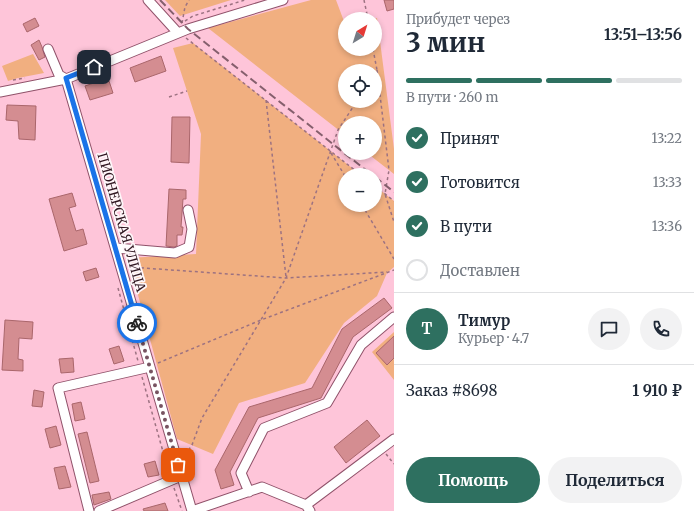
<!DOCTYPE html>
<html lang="ru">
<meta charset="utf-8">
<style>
:root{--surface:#fff;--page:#f2f2f3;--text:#1f2937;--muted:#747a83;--line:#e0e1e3;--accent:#2e7060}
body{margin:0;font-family:Merriweather,serif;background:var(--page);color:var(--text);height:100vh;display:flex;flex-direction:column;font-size:15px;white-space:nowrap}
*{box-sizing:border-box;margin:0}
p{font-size:13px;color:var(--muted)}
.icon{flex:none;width:22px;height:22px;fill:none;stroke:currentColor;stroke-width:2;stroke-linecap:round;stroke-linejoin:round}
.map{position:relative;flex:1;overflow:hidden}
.side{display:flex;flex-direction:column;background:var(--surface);width:300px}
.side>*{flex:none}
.needle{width:26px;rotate:38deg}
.fabs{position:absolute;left:338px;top:12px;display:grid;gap:8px}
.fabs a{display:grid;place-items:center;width:44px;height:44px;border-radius:50%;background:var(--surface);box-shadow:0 2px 6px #0003;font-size:20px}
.pin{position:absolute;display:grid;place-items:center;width:34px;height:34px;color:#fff;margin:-17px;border-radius:8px;box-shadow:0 2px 6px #0006}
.courier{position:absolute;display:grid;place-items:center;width:40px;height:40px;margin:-20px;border:3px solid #1a73e8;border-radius:50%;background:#fff;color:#222;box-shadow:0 1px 5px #0007}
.overview em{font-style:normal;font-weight:700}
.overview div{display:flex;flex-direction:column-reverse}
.overview{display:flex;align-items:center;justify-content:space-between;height:68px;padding:0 12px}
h1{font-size:26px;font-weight:700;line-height:30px}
.bar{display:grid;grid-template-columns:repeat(4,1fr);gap:6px 4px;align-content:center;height:48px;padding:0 12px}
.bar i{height:5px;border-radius:3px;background:var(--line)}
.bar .on{background:var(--accent)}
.bar p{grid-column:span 4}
.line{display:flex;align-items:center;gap:10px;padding:0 12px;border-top:1px solid var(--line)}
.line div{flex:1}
.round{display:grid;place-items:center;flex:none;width:42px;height:42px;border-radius:21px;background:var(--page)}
ol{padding:0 12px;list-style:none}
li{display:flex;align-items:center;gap:12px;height:44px}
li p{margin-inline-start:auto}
li .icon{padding:4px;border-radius:50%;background:var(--accent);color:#fff;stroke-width:4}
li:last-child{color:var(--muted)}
li i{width:22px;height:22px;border:2px solid var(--line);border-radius:50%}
.primary-button{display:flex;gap:8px;margin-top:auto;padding:8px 12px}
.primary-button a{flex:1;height:46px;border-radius:24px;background:var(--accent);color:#fff;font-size:16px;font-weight:700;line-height:46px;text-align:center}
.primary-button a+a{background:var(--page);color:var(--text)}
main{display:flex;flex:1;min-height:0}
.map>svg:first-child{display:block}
</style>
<main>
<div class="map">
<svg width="394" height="511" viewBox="0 0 394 511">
<rect width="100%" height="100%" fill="#fec5d9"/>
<!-- green -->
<path fill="#f1af80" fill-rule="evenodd" d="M165,0h66l-51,16z
M311,0h25l9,24v25h30v-30h-2l4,-1 17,131v25l-27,-21h8v-30h-30v12l-137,-107zM345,71h30v30h-30z
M193,43l168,132h-16v30h30v-19l19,15v66l-7,6 -10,23 -33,27 -39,60 -66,20 -26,51 -36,-15 -49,-181 68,-4 5,-120 -28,-86z
M33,54l11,19 -26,5 -10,3 -6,-15z
M394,332v48l-22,-28z"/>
<!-- building -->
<path fill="#d48d91" stroke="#aa666b" d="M384,0h10v9l-7,2z
M35,18l4,8 -12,6 -4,-8z
M39,40l3,7 3,10 -6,3 -8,-15z
M161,56l5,15 -31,11 -5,-14z
M108,78l5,15 -23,7 -5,-14z
M7,105l29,1 -1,34 -16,-1 -1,-18 -12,-1z
M172,117h18l-1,46 -18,-1z
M169,189l17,1v9h-3l-2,28h2l-1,8h-5v11l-3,1 -8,-1z
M72,193l4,13 -7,2 7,23 7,-2 4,15 -23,7 -15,-52z
M96,268l3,9 -13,4 -3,-9z
M384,298l8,10 -39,29 -32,61 -63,20 -28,54 4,13 -13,4 -6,-19 34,-63 63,-19 30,-59z
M5,320l28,2 -1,17 -13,-1 -1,21 5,1v11l-21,-1z
M394,336v22l-7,7 -11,-12z
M119,346l5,15 -10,3 -5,-15z
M73,358l1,14 -13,1 -2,-14z
M34,390l10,2 -2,15 -10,-1z
M81,402l4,17 -10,2 -3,-17z
M367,420l13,16 -34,27 -12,-16z
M56,426l5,19 -11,3 -5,-19z
M87,432l12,49 -9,2 -12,-49z
M155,461l4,14 -11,2 -4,-13z
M65,466l6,21 -12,2 -5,-21z
M109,492l2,7 -17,6 -2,-10z
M165,503l3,8h-24l-1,-2z"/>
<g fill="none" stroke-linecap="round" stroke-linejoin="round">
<!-- minor casing -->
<g stroke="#90526a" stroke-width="11">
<path id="minor" d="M148,0l30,33
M48,49l11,26 7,4 126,432
M0,92l66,-13 122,-50 95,-29
M116,248l59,5 14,-6 3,-18 -4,-19
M249,492l-8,-19 23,-45 63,-25 34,-58 33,-28
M306,505l88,-66
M89,511l-31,-123 92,-21
M99,511l82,-35
M192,511l70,-24 44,18 4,6"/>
</g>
<!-- path -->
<path stroke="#9c7281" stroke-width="1.5" stroke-dasharray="3 3" stroke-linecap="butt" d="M364,0l4,19
M185,21l8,-5 52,-16
M182,23l3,-16 4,-7
M186,38l175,137
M373,49l4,21 -2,3
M377,70l12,100 -4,24 9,28
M13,80l12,-2
M169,97l18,-6
M266,100l20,177
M331,153l14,23
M375,186l19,15
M362,205l32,54
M129,267l157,11 101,-6
M118,288l20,73
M158,363l103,-43 133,-50
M142,377l27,96
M386,454l8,10
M185,455l7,-10 10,-27 84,-140 52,-148 19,-29
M174,488l8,23"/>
<!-- minor -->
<use href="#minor" stroke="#fff" stroke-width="9"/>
<!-- rail -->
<path stroke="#855f6d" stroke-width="2" stroke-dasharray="8 4" stroke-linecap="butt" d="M160,0l28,29 184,146
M375,177l19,15"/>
</g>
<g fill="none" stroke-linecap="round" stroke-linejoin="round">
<!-- done -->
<path stroke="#775361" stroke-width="4" stroke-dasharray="0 7.2" d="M137,323l41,142"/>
<!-- route -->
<path stroke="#1a73e8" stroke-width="5" d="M94,67l-28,11 71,245"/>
</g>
<g text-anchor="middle" stroke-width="3.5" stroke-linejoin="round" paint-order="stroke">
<!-- street labels -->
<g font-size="13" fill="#2f1620" stroke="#fef6f9">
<text transform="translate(122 222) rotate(74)" y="5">ПИОНЕРСКАЯ УЛИЦА</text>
</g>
</g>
</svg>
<div class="fabs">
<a><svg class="needle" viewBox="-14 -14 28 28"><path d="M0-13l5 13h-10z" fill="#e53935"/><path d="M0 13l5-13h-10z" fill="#747a83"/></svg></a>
<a><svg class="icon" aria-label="locate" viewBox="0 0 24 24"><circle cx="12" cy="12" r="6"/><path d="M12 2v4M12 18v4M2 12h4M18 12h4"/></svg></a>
<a>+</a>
<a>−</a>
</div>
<div class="pin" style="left:178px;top:465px;background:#ea580c"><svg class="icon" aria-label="bag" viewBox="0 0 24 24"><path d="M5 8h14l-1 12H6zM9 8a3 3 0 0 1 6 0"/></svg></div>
<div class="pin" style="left:94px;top:67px;background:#1f2937"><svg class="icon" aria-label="home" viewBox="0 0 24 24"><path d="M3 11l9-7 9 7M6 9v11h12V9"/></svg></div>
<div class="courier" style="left:137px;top:323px"><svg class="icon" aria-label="bike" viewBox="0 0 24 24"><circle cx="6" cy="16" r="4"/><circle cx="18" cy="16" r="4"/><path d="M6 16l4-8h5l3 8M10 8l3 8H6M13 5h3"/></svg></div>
</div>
<section class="side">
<div class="overview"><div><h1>3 мин</h1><p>Прибудет через</p></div><em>13:51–13:56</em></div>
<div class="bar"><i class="on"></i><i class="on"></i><i class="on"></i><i></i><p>В пути · 260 m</p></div>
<ol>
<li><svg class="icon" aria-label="check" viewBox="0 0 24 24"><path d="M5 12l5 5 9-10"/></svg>Принят<p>13:22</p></li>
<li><svg class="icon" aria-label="check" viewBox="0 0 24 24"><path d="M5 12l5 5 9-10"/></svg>Готовится<p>13:33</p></li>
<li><svg class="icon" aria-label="check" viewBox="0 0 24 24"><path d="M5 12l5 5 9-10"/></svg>В пути<p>13:36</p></li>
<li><i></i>Доставлен</li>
</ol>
<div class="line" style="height:72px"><b class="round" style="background:var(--accent);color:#fff">Т</b><div><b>Тимур</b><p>Курьер · 4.7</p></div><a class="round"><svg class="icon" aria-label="chat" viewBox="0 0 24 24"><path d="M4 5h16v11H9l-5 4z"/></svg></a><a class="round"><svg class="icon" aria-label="phone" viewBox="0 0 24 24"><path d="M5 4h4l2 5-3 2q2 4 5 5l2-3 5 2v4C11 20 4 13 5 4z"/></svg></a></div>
<div class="line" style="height:52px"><div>Заказ #8698</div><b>1 910 ₽</b></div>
<div class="primary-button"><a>Помощь</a><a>Поделиться</a></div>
</section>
</main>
